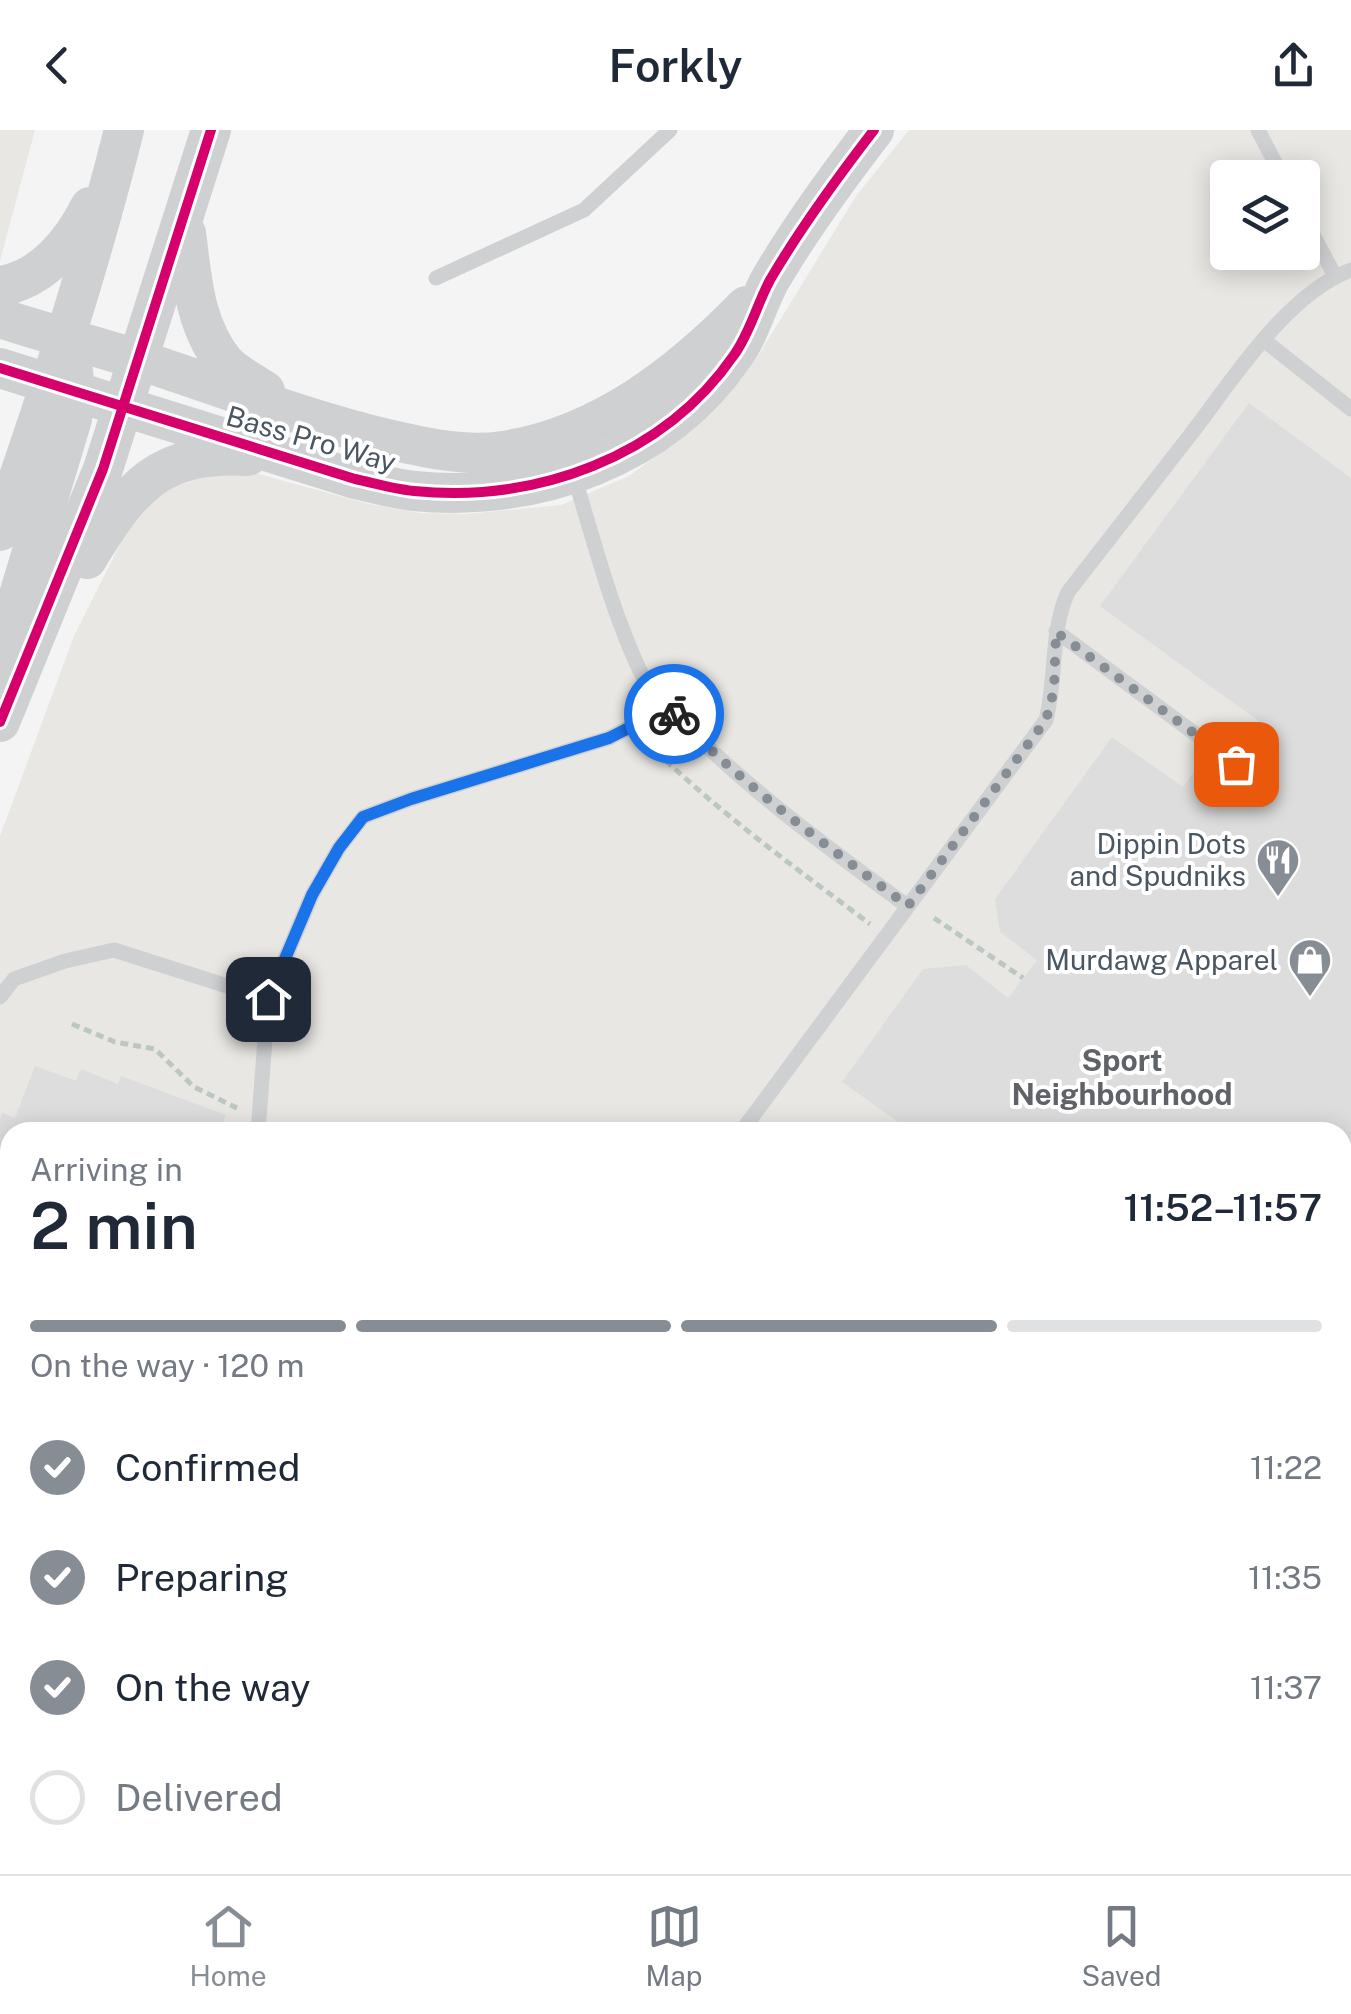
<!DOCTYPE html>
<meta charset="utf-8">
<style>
:root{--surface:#fff;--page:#f2f2f3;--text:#1f2937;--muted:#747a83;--line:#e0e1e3;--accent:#868d94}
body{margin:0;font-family:"Public Sans",sans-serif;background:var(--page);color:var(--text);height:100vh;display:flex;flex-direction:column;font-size:38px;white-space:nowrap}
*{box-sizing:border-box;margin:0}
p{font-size:32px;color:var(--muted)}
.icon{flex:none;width:55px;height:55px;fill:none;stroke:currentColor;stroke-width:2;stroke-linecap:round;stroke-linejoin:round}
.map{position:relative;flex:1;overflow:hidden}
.panel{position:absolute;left:0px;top:992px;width:1352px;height:752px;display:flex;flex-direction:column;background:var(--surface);border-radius:30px 30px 0 0;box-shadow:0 5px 25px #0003}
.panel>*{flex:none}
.controls{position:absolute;left:1210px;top:30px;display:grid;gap:20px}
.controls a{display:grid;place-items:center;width:110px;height:110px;border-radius:10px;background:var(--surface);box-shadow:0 5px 25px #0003;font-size:50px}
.pin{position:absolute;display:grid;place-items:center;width:85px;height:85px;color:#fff;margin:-42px;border-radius:20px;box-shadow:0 5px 15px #0006}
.courier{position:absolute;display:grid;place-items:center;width:100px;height:100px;margin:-50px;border:8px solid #1a73e8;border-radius:50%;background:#fff;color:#222;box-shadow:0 2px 12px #0007}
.summary em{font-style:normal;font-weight:600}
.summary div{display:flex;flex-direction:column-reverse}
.summary{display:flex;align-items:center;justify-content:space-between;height:170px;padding:0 30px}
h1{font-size:65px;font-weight:600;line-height:75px}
.bar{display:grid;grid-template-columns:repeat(4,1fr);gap:15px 10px;align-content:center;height:120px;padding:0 30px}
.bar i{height:12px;border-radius:8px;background:var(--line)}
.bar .on{background:var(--accent)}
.bar p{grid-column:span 4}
ol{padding:0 30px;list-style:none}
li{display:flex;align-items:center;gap:30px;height:110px}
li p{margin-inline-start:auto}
li .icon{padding:10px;border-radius:50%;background:var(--accent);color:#fff;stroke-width:4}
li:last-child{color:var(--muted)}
li i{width:55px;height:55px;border:5px solid var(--line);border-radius:50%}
header{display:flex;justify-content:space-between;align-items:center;height:130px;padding:0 30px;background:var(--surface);font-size:45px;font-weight:600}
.tab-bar{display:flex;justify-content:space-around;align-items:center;height:140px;border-top:2px solid var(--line);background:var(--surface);font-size:28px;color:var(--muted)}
.tab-bar a{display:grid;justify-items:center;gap:5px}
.tab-bar .on{color:var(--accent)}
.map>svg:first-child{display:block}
</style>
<header><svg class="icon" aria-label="back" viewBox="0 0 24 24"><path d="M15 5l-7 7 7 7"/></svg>Forkly<svg class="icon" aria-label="share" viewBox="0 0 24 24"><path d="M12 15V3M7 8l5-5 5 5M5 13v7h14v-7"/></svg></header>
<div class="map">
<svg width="1351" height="1744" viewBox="0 0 1351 1744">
<rect width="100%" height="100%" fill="#f4f4f4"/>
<!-- commercial -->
<path fill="#e8e7e3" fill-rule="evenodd" d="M0,0h35l-35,131z
M909,0h442v1744h-1351v-1038l74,-200 50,-100 47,-56 77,-9 121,33 51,9 46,1 95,-9 68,-29 62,-46 40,-39 24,-30 101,-165zM1228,48h74v74h-74zM10,1002h1332v733h-1332z"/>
<!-- building -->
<path fill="#ddddde" d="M1249,273l102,75v1204l-9,11v-561h-436l2,-3 -66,-47 81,-113 43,-4 42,33 29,-38 -37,-28 -5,-33 117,-162 71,50 11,-15 23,17 47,-64 -164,-119z
M35,936l41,15 5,-12 37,15 3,-8 105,39 -7,17h-209v724l-10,-4v-733l2,-6 13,5z
M136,1735h53l-4,9h-27z
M429,1735h885l-5,9h-881z"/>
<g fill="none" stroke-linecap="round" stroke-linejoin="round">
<!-- path -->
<path stroke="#bcc7c4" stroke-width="5" stroke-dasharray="8 5" stroke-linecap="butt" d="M647,612c68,68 146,124 223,182
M934,788l89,60
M72,894l43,18 40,7 39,38 43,21"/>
<!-- service -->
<path stroke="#ced0d2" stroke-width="15" d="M1258,0l25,48
M1302,84l33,62
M436,148l148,-68 86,-80
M1265,211l86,68
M574,346c20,65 37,133 66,195 9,19 28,37 43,52 68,69 147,126 224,183
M1056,501l180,133
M0,867l14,-18 51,-18 49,-11 154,49
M258,1002l10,-133 44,-104 27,-47 24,-31 48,-18 198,-61 59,-31
M741,1002l305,-412c11,-43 4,-88 22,-128 41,-53 82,-106 123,-158 41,-53 95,-140 160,-164"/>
<!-- tertiary -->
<path stroke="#ced0d2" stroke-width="40" d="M186,103c6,45 8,93 39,130 10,11 27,19 40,28
M0,156c42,-6 72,-43 90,-79
M0,188c48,16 97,28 145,44 79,26 157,56 238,76 38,9 81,19 120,13 97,-15 176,-76 243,-145
M0,238l355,111c19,4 39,10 59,12 121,12 249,-33 320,-136 16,-22 23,-51 36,-75 31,-53 67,-102 104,-150
M0,401c47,-132 90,-265 124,-401
M87,429c44,-72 71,-108 161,-103
M0,528l72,-239 3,-29 -3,-27
M0,592l103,-253 108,-339"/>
<!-- cycleway casing -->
<g stroke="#fff" stroke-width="16">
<path id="cycleway" d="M0,238l355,111c19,4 39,10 59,12 121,12 249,-33 320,-136 16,-22 23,-51 36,-75 31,-53 67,-102 104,-150
M0,592l103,-253 108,-339"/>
</g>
<!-- cycleway -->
<use href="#cycleway" stroke="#d6006c" stroke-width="10"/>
</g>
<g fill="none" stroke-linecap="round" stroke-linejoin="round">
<!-- done -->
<path stroke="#868d94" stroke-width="10" stroke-dasharray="0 18" d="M674,584c71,73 153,132 234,192l138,-186 8,-30 2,-58 180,132"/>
<!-- route -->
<path stroke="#1a73e8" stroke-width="12" d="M268,869l44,-104 27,-47 24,-31 48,-18 198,-61 59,-30 6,6"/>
</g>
<!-- icons -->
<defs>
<g id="restaurant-pin" transform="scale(2.25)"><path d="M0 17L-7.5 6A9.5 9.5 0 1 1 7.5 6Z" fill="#868d94" stroke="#fff"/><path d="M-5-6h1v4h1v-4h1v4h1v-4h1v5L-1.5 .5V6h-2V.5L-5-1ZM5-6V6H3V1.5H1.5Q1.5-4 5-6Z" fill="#fff"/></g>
<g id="shop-pin" transform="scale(2.25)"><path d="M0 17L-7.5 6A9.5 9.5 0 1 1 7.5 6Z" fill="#868d94" stroke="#fff"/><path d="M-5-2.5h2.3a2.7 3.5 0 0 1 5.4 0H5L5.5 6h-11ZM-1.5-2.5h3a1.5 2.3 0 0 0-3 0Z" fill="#fff"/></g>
</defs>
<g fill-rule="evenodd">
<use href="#restaurant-pin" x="1278" y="730"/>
<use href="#shop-pin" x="1310" y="830"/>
</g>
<g text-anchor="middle" stroke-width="8" stroke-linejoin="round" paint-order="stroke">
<!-- street labels -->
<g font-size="28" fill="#4a5661" stroke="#fff">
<text transform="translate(311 309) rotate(16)" y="10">Bass Pro Way</text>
</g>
<!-- poi labels -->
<g font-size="28" fill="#4a5661" stroke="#fff" text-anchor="end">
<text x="1246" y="724">Dippin Dots<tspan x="1246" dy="32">and Spudniks</tspan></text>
<text x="1278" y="840">Murdawg Apparel</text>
</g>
<!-- neighbourhood labels -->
<g font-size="30" font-weight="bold" fill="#5f6368" stroke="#fff">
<text x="1122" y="941">Sport<tspan x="1122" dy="34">Neighbourhood</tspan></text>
</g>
</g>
</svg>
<div class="controls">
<a><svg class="icon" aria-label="layers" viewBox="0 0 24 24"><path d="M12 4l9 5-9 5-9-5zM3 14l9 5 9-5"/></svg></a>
</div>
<div class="pin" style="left:1236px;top:634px;background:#ea580c"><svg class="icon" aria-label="bag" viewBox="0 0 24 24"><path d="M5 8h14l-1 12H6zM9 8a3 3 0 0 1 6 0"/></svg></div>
<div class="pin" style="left:268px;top:869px;background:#1f2937"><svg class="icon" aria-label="home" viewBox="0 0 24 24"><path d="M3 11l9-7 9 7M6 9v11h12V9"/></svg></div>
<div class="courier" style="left:674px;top:584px"><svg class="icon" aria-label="bike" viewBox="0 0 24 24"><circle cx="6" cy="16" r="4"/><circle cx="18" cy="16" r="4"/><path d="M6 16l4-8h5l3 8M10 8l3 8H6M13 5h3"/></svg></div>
<section class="panel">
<div class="summary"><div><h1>2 min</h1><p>Arriving in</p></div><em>11:52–11:57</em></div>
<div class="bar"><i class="on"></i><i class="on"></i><i class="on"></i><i></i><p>On the way · 120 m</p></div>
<ol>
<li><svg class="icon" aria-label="check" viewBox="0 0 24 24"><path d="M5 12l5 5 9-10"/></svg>Confirmed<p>11:22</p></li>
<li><svg class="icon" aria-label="check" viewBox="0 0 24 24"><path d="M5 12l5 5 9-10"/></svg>Preparing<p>11:35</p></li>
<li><svg class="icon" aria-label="check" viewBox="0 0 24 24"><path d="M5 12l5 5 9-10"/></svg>On the way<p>11:37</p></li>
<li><i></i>Delivered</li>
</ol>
</section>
</div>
<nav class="tab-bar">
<a class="on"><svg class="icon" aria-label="home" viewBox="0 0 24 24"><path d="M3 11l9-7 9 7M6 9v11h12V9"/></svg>Home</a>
<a><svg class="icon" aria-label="map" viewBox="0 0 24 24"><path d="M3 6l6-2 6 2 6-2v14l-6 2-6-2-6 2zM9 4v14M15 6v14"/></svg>Map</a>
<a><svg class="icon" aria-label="saved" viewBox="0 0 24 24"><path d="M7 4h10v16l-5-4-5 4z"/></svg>Saved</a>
</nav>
